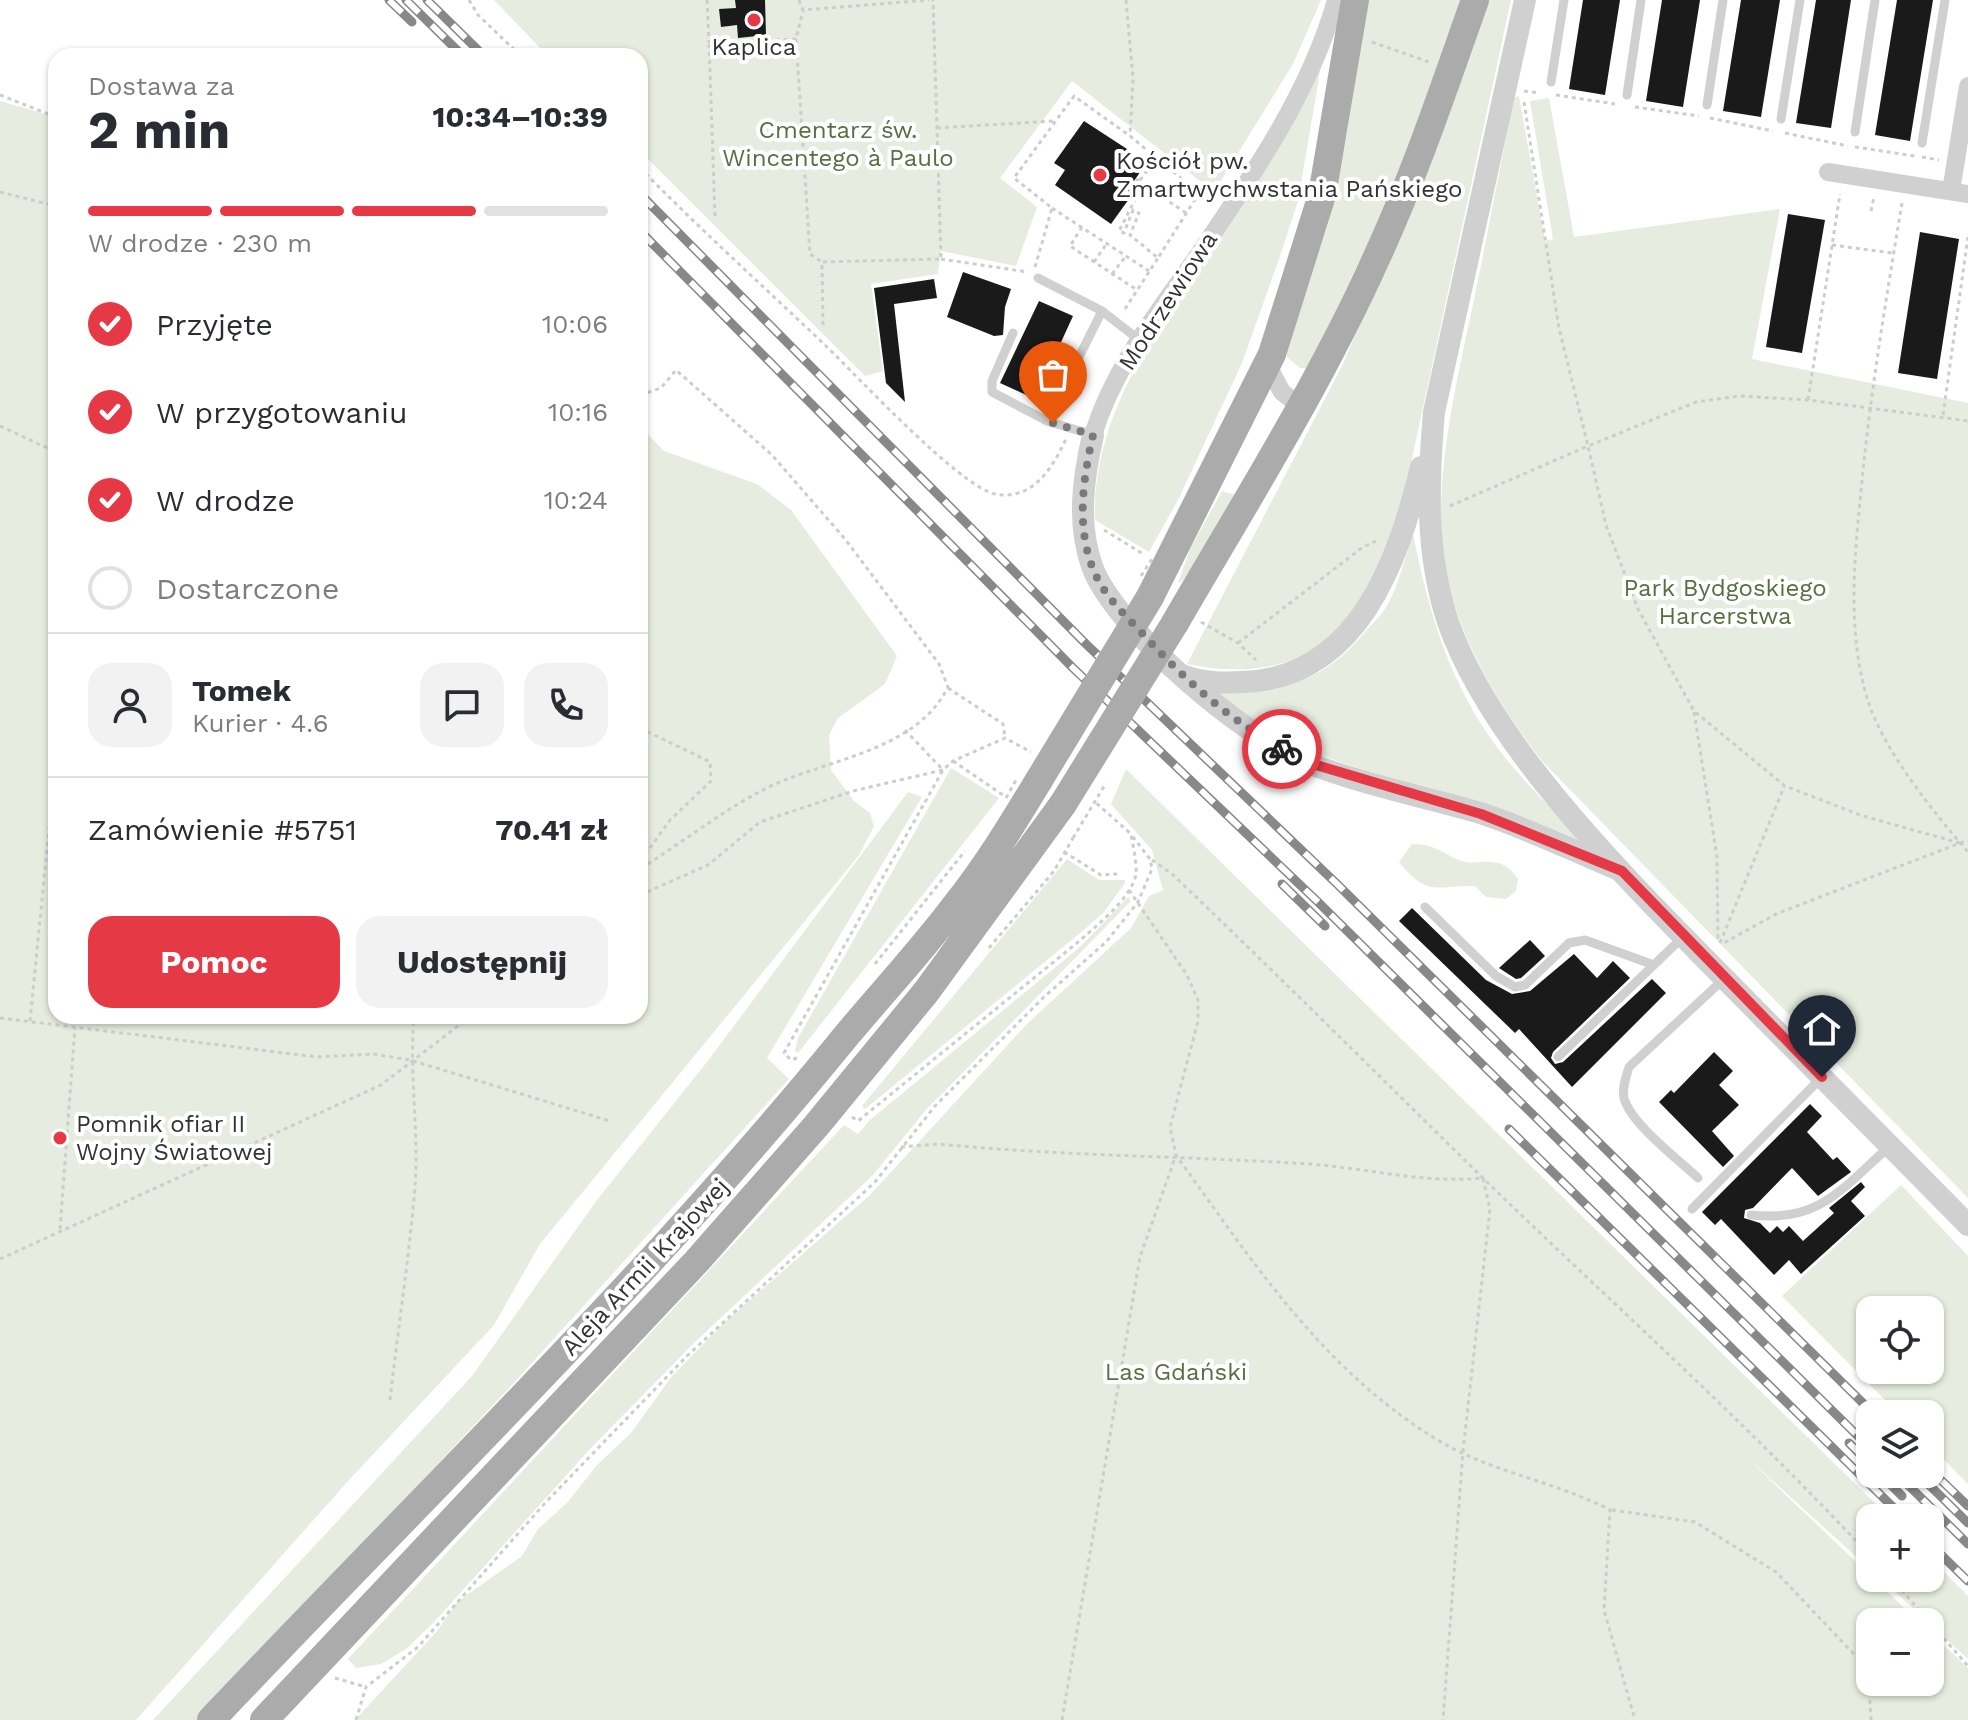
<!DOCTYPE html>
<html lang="pl">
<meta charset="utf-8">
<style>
:root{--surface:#fff;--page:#f2f2f3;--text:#2b2b33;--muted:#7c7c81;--line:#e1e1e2;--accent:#e63946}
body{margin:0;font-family:"Work Sans",sans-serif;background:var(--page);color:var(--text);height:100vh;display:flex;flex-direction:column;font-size:30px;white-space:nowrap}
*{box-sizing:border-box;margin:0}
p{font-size:26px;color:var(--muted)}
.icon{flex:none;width:44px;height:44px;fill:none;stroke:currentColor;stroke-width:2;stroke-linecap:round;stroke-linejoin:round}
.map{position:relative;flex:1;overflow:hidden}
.side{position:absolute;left:48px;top:48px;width:600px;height:976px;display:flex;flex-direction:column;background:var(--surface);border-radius:24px;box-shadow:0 2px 6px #0004}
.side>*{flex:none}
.tools{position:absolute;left:1856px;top:1296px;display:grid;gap:16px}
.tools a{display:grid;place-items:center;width:88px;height:88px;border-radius:16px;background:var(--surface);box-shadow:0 2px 6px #0004;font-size:40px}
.pin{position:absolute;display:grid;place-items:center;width:68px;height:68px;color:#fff;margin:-82px -34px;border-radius:50% 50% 50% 0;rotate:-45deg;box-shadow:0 0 8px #0007}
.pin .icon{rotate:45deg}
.courier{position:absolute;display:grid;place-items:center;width:80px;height:80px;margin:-40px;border:6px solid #e63946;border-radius:50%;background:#fff;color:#222;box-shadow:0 2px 10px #0007}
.overview em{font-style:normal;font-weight:700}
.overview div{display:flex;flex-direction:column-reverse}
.overview{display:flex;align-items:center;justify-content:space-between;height:136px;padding:0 40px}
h1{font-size:52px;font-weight:700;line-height:60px}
.bar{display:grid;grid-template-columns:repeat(4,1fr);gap:12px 8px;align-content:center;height:96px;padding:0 40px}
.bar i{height:10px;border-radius:6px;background:var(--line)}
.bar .active{background:var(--accent)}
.bar p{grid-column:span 4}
.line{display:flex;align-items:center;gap:20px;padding:0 40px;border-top:2px solid var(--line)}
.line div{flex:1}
.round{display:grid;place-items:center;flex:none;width:84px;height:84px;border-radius:24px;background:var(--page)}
ol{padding:0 40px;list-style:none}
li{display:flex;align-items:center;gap:24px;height:88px}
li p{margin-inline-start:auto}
li .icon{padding:8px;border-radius:50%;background:var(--accent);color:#fff;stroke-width:4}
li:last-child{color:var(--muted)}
li i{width:44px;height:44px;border:4px solid var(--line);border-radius:50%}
.button{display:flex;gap:16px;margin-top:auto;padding:16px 40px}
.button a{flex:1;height:92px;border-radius:24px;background:var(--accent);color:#fff;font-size:32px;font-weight:700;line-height:92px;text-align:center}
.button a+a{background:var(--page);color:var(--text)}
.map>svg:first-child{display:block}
</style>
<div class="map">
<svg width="1968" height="1720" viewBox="0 0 1968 1720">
<rect width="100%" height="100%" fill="#fff"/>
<!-- green -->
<path fill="#e6ecdf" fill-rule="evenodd" d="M494,0h827l-28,64 -79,128 -142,-111 -72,97 37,29 -21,59 -75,-15 -3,23 -67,10 12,87 -18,5 -225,-225v-95h-92z
M1368,0h97l-83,214 -74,154h-8l-13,-11v-10l41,-123 19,-91z
M1487,0h24l-117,542c-11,21 -20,47 -34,67 -41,57 -108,69 -173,55l155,-298 88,-206z
M1322,60l-24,141 -19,58 -37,104 -63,135 -30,54 -54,-32c-3,-117 76,-207 136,-301 33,-51 61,-106 91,-159z
M1519,96l26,145 8,-2 -23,-138 19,-3 25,139 206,-28 -28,150 216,44v795l-425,-436c-40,-51 -78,-112 -94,-176 -23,-90 9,-207 27,-296 13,-64 25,-128 38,-192z
M0,101l56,16v899h584v-590l24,25 93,33 34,26 106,146 -12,28 -47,34 -9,17 2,35 23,31 16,12 4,13 -15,29 -319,389 -46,81 -145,155 -213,240h-136z
M1222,491l13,4 -51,85 -6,3 12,-34z
M1413,534c14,71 33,138 74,199 28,42 68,78 102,115l-269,-93 -44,-19 -62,-45c65,-1 107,-5 150,-58 8,-9 18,-18 24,-29 11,-21 17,-47 25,-70z
M951,768l48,30 -201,255 -3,-2 3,-13z
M1126,769l764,749h-20v51l-127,-115 176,168h-49v60h60v-50l38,36v52h-1613l82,-89 20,-29 65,-46 16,-27 29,-26 30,-38 34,-32 41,-57 54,-55 144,-126 156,-170 105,-97 18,-32 14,-6 -11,-40 -41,-46z
M908,792l14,5 -155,261 22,21 -278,307 -314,334h-44l319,-344 125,-176 110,-138z
M1412,844c19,0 27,6 42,14 25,13 42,-10 64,21l-2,12 -10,8 -20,-2 -11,-11c-39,-1 -47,12 -76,-24z
M1067,859l32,21h26v3l-21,29 -19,17 -220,180 -3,-3z
M1128,897l3,4 -206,210 -52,64 -178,167 -105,107 -155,172 -29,28 -25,15 -25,4 -8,-9 496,-534 14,9 12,-14 210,-173z
M1901,1185l67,71v228l-38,-39v-31h-31l-117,-118zM1870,1310h60v60h-60z
M1930,1558l38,38v63l-88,-81h50z"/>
<!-- building -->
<path fill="#1a1a1a" d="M735,0h30l1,35 -28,3 -1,-13 -16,2 -2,-18 17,-1z
M1583,0h37l-15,95 -36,-6z
M1662,0h38l-17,107 -37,-6z
M1741,0h39l-19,117 -38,-6z
M1816,0h35l-20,128 -35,-5z
M1897,0h36l-23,141 -35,-6z
M1084,121l63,41 -13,19v11l-23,32 -56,-39 10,-15 -11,-7z
M1788,214l37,6 -23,133 -36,-6z
M1920,232l39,7 -22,140 -39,-6z
M963,272l48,17 -6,18 -2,28 -9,1 -47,-19z
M934,279l3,19 -43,6 11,98 -19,-19 -12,-95z
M1039,301l34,15 -38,83 -35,-16z
M1412,908l74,72 26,14 18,-3 44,-37 23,24 16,-17 17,17 -77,74 -2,6 4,6 8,-2 89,-83 14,14 -94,94 -53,-58 -4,4 -116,-112z
M1530,940l15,16 -24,22 -5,1 -17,-11z
M1714,1052l19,19 -14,14 20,20 -27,26 22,25 -11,11 -64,-65 12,-12 3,3z
M1810,1104l12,12 -15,16 26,28 4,-3 14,15 -33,24 -26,-28 -39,40 -8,2 -1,8 16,5 10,10 7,-7 6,6 6,-6 14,15 31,-28 -5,-5 32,-26 4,5 -14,14 14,15 -64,58 -12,-14 -15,15 -53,-56 -6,6 -13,-13z"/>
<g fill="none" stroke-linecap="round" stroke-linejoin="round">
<!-- path -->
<path stroke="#cdcdcd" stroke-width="3" stroke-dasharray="4 4" stroke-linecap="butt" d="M469,0l9,15 43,41
M707,0l2,43
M799,0l4,10 126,-10
M1126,0l7,78 -3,58
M796,39l14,215 12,8
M1372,42l57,20
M1524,91l16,2
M0,95l56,22
M1556,95l59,9
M1524,102l35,226 29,118 108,-44 43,-6 69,4 160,21
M1635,107l64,9
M1710,118l63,13
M937,128l116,-7
M1785,133l63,13
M1855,147l60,9
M1922,157l17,3
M640,168c60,61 124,119 186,178 32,31 133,140 169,148 37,7 57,-25 71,-55
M1136,179l7,5 -24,47 5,2 9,-23 6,3 -9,22 28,23 41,-65h17
M1140,180l17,-22
M1143,184l43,29
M0,192l56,14
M1902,203c-16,96 -32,192 -41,288 -7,69 -14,143 7,210 16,50 66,112 100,151
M1052,208l97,63
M1871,211l3,-14
M715,216l-6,-173 87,-4 7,-29
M1082,227l-12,19 67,44
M1832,245l60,8
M941,259l87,13
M1094,262l13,-19
M1035,267l17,-59 -38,-30 60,-82 56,40 69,57
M1112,274l14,-18
M1125,309l33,-51
M823,325l-1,-63 119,-3 -8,-259
M640,395l21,-7 15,-18 96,85 73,84 94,125 9,23c-34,68 -129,72 -189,105 -41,22 -79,52 -119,77
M1808,400l32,-206
M1943,415l25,-178
M0,426l56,26
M1450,506l138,-60 18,79 32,84 56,102 91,75 78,30 97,27 -184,71 -54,30
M1104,530l41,25
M1201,622l37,21 18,17
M1238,643l125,-96 13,-6
M948,688l55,36 2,14
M1694,712l23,145 1,85
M640,728l70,34 1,19 -41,39 -30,42
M905,730l38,40
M953,761l50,34
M1960,843l8,-2
M1064,852l37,23 16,-1
M1152,860l20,14c107,102 211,206 316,309 128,124 261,242 382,373
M1129,890l58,85 11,25v21l-28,106 6,28c76,106 147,215 260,284 53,33 119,42 174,71l-6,100 31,110
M640,895l68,-30 52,-43 93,-31 90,-21
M1720,943l64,-156
M989,948l65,-77 19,-33
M875,964l90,-113
M0,1018l317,39 57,-3 36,6 200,61
M30,1021l26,-263
M797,1058l-6,2 -7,-7 159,-283 10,-9 52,-23 26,14
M852,1117l6,4 219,-178c18,-16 55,-45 59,-69 1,-12 -3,-28 -5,-40l-37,-33
M901,1147l37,-3c123,12 247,12 370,20 60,4 116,20 175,14l7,31 -27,242 -20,269
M60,1229l15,-202
M0,1259l381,-174 90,-69
M390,1400c8,-71 19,-142 25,-213 4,-57 -6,-114 -1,-171
M1612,1510l83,12 81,50 92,97 3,51
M1891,1578l77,88
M335,1678l31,9
M356,1720l10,-33 52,-40 128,-145 141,-146 188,-174 60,-76 109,-109 62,-55 32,-40 14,-33 -2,-10 -17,-22
M1062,1720l78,-463 36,-102"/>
<!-- service -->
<path stroke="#d0d0d0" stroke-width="9" d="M1551,82l13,-82
M1627,95l14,-95
M1707,105l16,-105
M1781,119l19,-119
M1855,132l20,-132
M1922,143l23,-143
M1038,278l64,33
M1013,333l-21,48v11l55,29 46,14
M1064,387l38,-76 36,28
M1425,907l71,69 19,11 10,-2 44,-42 16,-3 69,25
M1558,1057l126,-121
M1698,1178c-20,-19 -67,-54 -74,-80 -2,-11 2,-21 5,-31l96,-89
M1692,1209l130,-132
M1751,1215c69,8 91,-27 139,-69"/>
<!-- minor -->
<path stroke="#d0d0d0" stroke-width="18" d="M1828,172l140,22
M1951,191l17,-105
M1267,364l15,28 19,15
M1093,435c21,-68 64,-121 104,-178 54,-79 113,-164 139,-257"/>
<!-- tertiary -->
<path stroke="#d0d0d0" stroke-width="22" d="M1525,0l-91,412c-6,71 -9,141 14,210 44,126 184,262 277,357 81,82 162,164 243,246
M1093,435c-10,43 -16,89 -1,131 22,62 154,173 216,197 54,21 113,33 169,49 48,15 94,38 140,57
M1182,675c20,8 40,8 61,7 115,-4 155,-120 178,-215"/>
<!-- primary -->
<path stroke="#ababab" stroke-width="28" d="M1150,597l122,-243 50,-159 33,-195
M1175,623c69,-119 143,-236 200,-362 39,-84 69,-173 100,-261
M211,1720c214,-226 438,-442 635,-684 36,-43 75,-85 109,-130 32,-40 58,-83 84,-126
M264,1720l433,-459 119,-135 110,-134 137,-188"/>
<!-- rail casing -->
<g stroke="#888" stroke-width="9">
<path id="rail" d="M389,0l23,22
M406,0l57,56
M427,0l57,56
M640,194l446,450 251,240 537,530
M640,231l433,437 245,234 552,546
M1282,884l43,42
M1509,1129l395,389
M1849,1443l21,21
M1880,1474l22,22
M1897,1474l71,70
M1918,1474l50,49
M1942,1481l26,25
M1930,1544l38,37"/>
</g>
<!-- rail -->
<use href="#rail" stroke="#fff" stroke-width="6" stroke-dasharray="18" stroke-linecap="butt"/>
<!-- path-bridge -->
<path stroke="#cdcdcd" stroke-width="3" stroke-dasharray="4 4" stroke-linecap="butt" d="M1141,576l11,-17
M1006,798l10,-18
M1073,838l33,-55"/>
<!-- primary-bridge -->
<path stroke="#ababab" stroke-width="28" d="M1039,780l111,-183
M1063,804l112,-181"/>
</g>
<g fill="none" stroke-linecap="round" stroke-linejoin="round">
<!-- done -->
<path stroke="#7a7a7a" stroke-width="8" stroke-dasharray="0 14.4" d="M1053,423l40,12c-10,44 -17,91 0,134 10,25 29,43 48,63 46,50 81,82 141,117"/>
<!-- route -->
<path stroke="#e63946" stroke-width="10" d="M1282,749l24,13 175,52 141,57 200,206"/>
</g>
<!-- markers -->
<g fill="#e63946" stroke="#fff" stroke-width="3">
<circle cx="754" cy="20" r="8"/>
<circle cx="1100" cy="175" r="8"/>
<circle cx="60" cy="1138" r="8"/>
</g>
<g text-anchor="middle" stroke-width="8" stroke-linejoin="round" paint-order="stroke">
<!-- poi labels -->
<g font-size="24" fill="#333" stroke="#fff" text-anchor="start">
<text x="754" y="55" text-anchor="middle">Kaplica</text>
<text x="1116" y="169">Kościół pw.<tspan x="1116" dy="28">Zmartwychwstania Pańskiego</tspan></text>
<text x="76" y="1132">Pomnik ofiar II<tspan x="76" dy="28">Wojny Światowej</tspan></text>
</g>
<!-- park labels -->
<g font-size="24" fill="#56703f" stroke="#fff">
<text x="838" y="138">Cmentarz św.<tspan x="838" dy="28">Wincentego à Paulo</tspan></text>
<text x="1725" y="596">Park Bydgoskiego<tspan x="1725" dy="28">Harcerstwa</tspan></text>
<text x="1176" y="1380">Las Gdański</text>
</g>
<!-- street labels -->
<g font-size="24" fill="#333" stroke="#fff">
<text transform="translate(1168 301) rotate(-57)" y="8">Modrzewiowa</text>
<text transform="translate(645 1267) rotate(-47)" y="8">Aleja Armii Krajowej</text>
</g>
</g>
</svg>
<div class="tools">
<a><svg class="icon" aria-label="locate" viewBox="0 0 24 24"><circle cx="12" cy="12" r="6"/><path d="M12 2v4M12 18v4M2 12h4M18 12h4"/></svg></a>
<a><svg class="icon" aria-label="layers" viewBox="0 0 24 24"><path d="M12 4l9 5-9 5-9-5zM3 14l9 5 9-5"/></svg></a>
<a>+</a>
<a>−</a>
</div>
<div class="pin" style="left:1053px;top:423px;background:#ea580c"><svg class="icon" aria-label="bag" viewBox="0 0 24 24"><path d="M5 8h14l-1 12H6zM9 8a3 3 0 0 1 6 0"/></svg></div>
<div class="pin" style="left:1822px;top:1077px;background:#1f2937"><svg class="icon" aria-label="home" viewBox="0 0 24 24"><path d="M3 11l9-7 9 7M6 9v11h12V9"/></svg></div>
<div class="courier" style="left:1282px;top:749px"><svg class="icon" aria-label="bike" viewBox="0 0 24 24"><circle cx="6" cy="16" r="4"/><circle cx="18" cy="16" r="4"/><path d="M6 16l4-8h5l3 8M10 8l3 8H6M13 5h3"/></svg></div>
<section class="side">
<div class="overview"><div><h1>2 min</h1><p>Dostawa za</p></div><em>10:34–10:39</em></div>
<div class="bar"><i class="active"></i><i class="active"></i><i class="active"></i><i></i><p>W drodze · 230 m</p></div>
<ol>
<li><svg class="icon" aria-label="check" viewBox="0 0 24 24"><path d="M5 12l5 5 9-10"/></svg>Przyjęte<p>10:06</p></li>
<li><svg class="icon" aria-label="check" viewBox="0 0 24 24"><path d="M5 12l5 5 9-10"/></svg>W przygotowaniu<p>10:16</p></li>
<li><svg class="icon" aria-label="check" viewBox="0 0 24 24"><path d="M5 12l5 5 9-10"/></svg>W drodze<p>10:24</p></li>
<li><i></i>Dostarczone</li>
</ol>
<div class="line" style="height:144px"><a class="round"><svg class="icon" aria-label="person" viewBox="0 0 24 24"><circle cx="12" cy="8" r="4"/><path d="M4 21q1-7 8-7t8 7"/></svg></a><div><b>Tomek</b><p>Kurier · 4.6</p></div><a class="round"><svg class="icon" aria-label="chat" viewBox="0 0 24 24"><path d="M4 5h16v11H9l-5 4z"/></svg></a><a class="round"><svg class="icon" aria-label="phone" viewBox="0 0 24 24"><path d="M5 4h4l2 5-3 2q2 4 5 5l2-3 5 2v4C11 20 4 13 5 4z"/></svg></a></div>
<div class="line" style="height:104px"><div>Zamówienie #5751</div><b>70.41 zł</b></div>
<div class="button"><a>Pomoc</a><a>Udostępnij</a></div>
</section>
</div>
